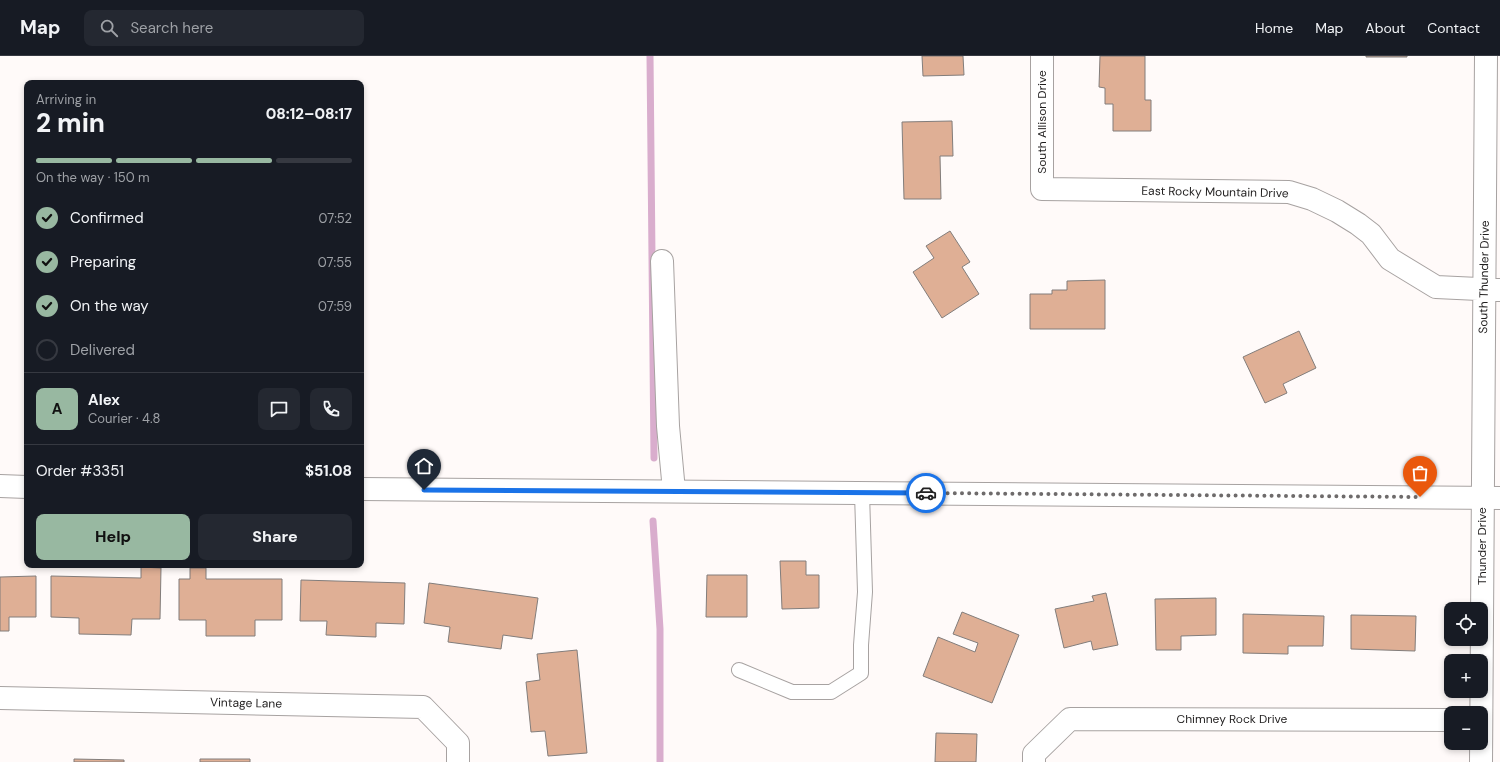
<!DOCTYPE html>
<meta charset="utf-8">
<style>
:root{--surface:#171b24;--page:#242831;--text:#f1f3f6;--muted:#9ea1a6;--line:#363941;--accent:#98b8a1}
body{margin:0;font-family:"DM Sans",sans-serif;background:var(--page);color:var(--text);height:100vh;display:flex;flex-direction:column;font-size:15px;white-space:nowrap}
*{box-sizing:border-box;margin:0}
p{font-size:13px;color:var(--muted)}
.icon{flex:none;width:22px;height:22px;fill:none;stroke:currentColor;stroke-width:2;stroke-linecap:round;stroke-linejoin:round}
.map{position:relative;flex:1;overflow:hidden}
.panel{position:absolute;left:24px;top:24px;width:340px;height:488px;display:flex;flex-direction:column;background:var(--surface);border-radius:8px;box-shadow:0 2px 6px #0003}
.panel>*{flex:none}
.tools{position:absolute;left:1444px;top:546px;display:grid;gap:8px}
.tools a{display:grid;place-items:center;width:44px;height:44px;border-radius:8px;background:var(--surface);box-shadow:0 2px 6px #0003;font-size:20px}
.pin{position:absolute;display:grid;place-items:center;width:34px;height:34px;color:#fff;margin:-41px -17px;border-radius:50% 50% 50% 0;rotate:-45deg;box-shadow:0 0 4px #0007}
.pin .icon{rotate:45deg}
.courier{position:absolute;display:grid;place-items:center;width:40px;height:40px;margin:-20px;border:3px solid #1a73e8;border-radius:50%;background:#fff;color:#222;box-shadow:0 1px 5px #0007}
.overview em{font-style:normal;font-weight:800}
.overview div{display:flex;flex-direction:column-reverse}
.overview{display:flex;align-items:center;justify-content:space-between;height:68px;padding:0 12px}
h1{font-size:26px;font-weight:800;line-height:30px}
.bar{display:grid;grid-template-columns:repeat(4,1fr);gap:6px 4px;align-content:center;height:48px;padding:0 12px}
.bar i{height:5px;border-radius:3px;background:var(--line)}
.bar .current{background:var(--accent)}
.bar p{grid-column:span 4}
.line{display:flex;align-items:center;gap:10px;padding:0 12px;border-top:1px solid var(--line)}
.line div{flex:1}
.round{display:grid;place-items:center;flex:none;width:42px;height:42px;border-radius:8px;background:var(--page)}
ol{padding:0 12px;list-style:none}
li{display:flex;align-items:center;gap:12px;height:44px}
li p{margin-inline-start:auto}
li .icon{padding:4px;border-radius:50%;background:var(--accent);color:#111;stroke-width:4}
li:last-child{color:var(--muted)}
li i{width:22px;height:22px;border:2px solid var(--line);border-radius:50%}
.button{display:flex;gap:8px;margin-top:auto;padding:8px 12px}
.button a{flex:1;height:46px;border-radius:8px;background:var(--accent);color:#111;font-size:16px;font-weight:800;line-height:46px;text-align:center}
.button a+a{background:var(--page);color:var(--text)}
header{display:flex;align-items:center;gap:24px;box-sizing:border-box;height:56px;padding:0 20px;background:var(--surface);border-bottom:1px solid var(--line)}
header strong{font-size:19px}
nav{display:flex;gap:22px;margin-inline-start:auto;font-size:14px}
.search{width:280px;height:36px;background:var(--page);display:flex;align-items:center;gap:10px;box-sizing:border-box;padding:0 14px;border-radius:8px;color:var(--muted);font-size:15px}
.map>svg:first-child{display:block}
</style>
<header>
<strong>Map</strong>
<div class="search"><svg class="icon" aria-label="search" viewBox="0 0 24 24"><circle cx="10" cy="10" r="6"/><path d="M15 15l6 6"/></svg>Search here</div>
<nav><a>Home</a><a>Map</a><a>About</a><a>Contact</a></nav>
</header>
<div class="map">
<svg width="1500" height="706" viewBox="0 0 1500 706">
<rect width="100%" height="100%" fill="#fffaf9"/>
<g fill="none" stroke-linecap="round" stroke-linejoin="round">
<!-- stream -->
<path stroke="#d9adcd" stroke-width="7" d="M650,0l4,402
M653,465l7,108v133"/>
</g>
<!-- building -->
<path fill="#dfaf95" stroke="#827d7b" d="M922,0h41l1,19 -41,1z
M1100,0h45v44h6v31h-38v-27h-8v-16l-6,-1z
M1366,0h41v1h-41z
M952,65l1,35h-13l1,43h-37l-2,-77z
M950,175l20,31 -8,5 17,27 -37,24 -29,-46 21,-14 -8,-12z
M1105,224v49h-75v-35h22v-4h15v-9z
M1299,275l17,37 -33,16 4,9 -22,10 -22,-46z
M780,505h26v14h13v33l-37,1z
M141,511l20,1 -1,51h-28l-1,16 -52,-1v-16l-28,-1v-41l90,2z
M190,512h16v11h76v41h-27v16h-49v-16h-27v-41h11z
M707,519h40v42h-41z
M36,520v41h-27v14h-9v-54z
M301,524l104,3 -1,41 -28,-1v14l-50,-2 1,-14h-27z
M429,527l109,15 -6,41 -29,-4 -2,14 -53,-7 2,-15 -26,-4z
M1106,537l12,52 -25,5 -2,-9 -27,7 -9,-39 39,-8 -2,-5z
M1216,542v37l-35,1v14h-25l-1,-51z
M962,556l57,23 -27,68 -69,-27 15,-39 37,15 3,-9 -25,-9z
M1243,558l81,2 -1,30h-35v8l-45,-1z
M1351,559l65,1 -1,35 -64,-2z
M577,594l10,103 -39,3 -3,-25 -14,1 -5,-50 14,-2 -3,-26z
M936,677l41,1 -1,28h-41z
M74,703l50,1v2h-50z
M200,703h50v3h-50z"/>
<g fill="none" stroke-linecap="round" stroke-linejoin="round">
<!-- service casing -->
<g stroke="#a7a2a1" stroke-width="16">
<path id="service" d="M739,614l53,22h39l30,-19v-28l4,-53 -3,-99"/>
</g>
<!-- minor casing -->
<g stroke="#a7a2a1" stroke-width="24">
<path id="minor" d="M1042,0v133l247,3 23,7 25,12 21,13 13,10 19,25 46,28 64,3
M662,205l6,165 6,65
M0,642l423,9 35,36v19
M1034,706v-8l36,-35 381,1
M1481,706l5,-706"/>
</g>
<!-- tertiary casing -->
<g stroke="#a7a2a1" stroke-width="24">
<path id="tertiary" d="M0,430l27,1
M361,433l1139,9"/>
</g>
<!-- service -->
<use href="#service" stroke="#fff" stroke-width="14"/>
<!-- minor -->
<use href="#minor" stroke="#fff" stroke-width="22"/>
<!-- tertiary -->
<use href="#tertiary" stroke="#fff" stroke-width="22"/>
</g>
<g fill="none" stroke-linecap="round" stroke-linejoin="round">
<!-- done -->
<path stroke="#6e6b6b" stroke-width="4" stroke-dasharray="0 7.2" d="M926,437l494,4"/>
<!-- route -->
<path stroke="#1a73e8" stroke-width="5" d="M424,434l502,3"/>
</g>
<g text-anchor="middle" stroke-width="3.5" stroke-linejoin="round" paint-order="stroke">
<!-- street labels -->
<g font-size="12" fill="#201e1e" stroke="#fff">
<text transform="translate(1042 66) rotate(-90)" y="4">South Allison Drive</text>
<text transform="translate(1215 136) rotate(1)" y="4">East Rocky Mountain Drive</text>
<text transform="translate(1484 221) rotate(-89)" y="4">South Thunder Drive</text>
<text transform="translate(1482 490) rotate(-90)" y="4">Thunder Drive</text>
<text transform="translate(246 647) rotate(1)" y="4">Vintage Lane</text>
<text x="1232" y="667">Chimney Rock Drive</text>
</g>
</g>
</svg>
<div class="tools">
<a><svg class="icon" aria-label="locate" viewBox="0 0 24 24"><circle cx="12" cy="12" r="6"/><path d="M12 2v4M12 18v4M2 12h4M18 12h4"/></svg></a>
<a>+</a>
<a>−</a>
</div>
<div class="pin" style="left:1420px;top:441px;background:#ea580c"><svg class="icon" aria-label="bag" viewBox="0 0 24 24"><path d="M5 8h14l-1 12H6zM9 8a3 3 0 0 1 6 0"/></svg></div>
<div class="pin" style="left:424px;top:434px;background:#1f2937"><svg class="icon" aria-label="home" viewBox="0 0 24 24"><path d="M3 11l9-7 9 7M6 9v11h12V9"/></svg></div>
<div class="courier" style="left:926px;top:437px"><svg class="icon" aria-label="car" viewBox="0 0 24 24"><path d="M5 17H2v-5l4-1 3-4h7l3 4 3 1v5h-3M9 17h6M6 11h13"/><circle cx="7" cy="17" r="2"/><circle cx="17" cy="17" r="2"/></svg></div>
<section class="panel">
<div class="overview"><div><h1>2 min</h1><p>Arriving in</p></div><em>08:12–08:17</em></div>
<div class="bar"><i class="current"></i><i class="current"></i><i class="current"></i><i></i><p>On the way · 150 m</p></div>
<ol>
<li><svg class="icon" aria-label="check" viewBox="0 0 24 24"><path d="M5 12l5 5 9-10"/></svg>Confirmed<p>07:52</p></li>
<li><svg class="icon" aria-label="check" viewBox="0 0 24 24"><path d="M5 12l5 5 9-10"/></svg>Preparing<p>07:55</p></li>
<li><svg class="icon" aria-label="check" viewBox="0 0 24 24"><path d="M5 12l5 5 9-10"/></svg>On the way<p>07:59</p></li>
<li><i></i>Delivered</li>
</ol>
<div class="line" style="height:72px"><b class="round" style="background:var(--accent);color:#111">A</b><div><b>Alex</b><p>Courier · 4.8</p></div><a class="round"><svg class="icon" aria-label="chat" viewBox="0 0 24 24"><path d="M4 5h16v11H9l-5 4z"/></svg></a><a class="round"><svg class="icon" aria-label="phone" viewBox="0 0 24 24"><path d="M5 4h4l2 5-3 2q2 4 5 5l2-3 5 2v4C11 20 4 13 5 4z"/></svg></a></div>
<div class="line" style="height:52px"><div>Order #3351</div><b>$51.08</b></div>
<div class="button"><a>Help</a><a>Share</a></div>
</section>
</div>
